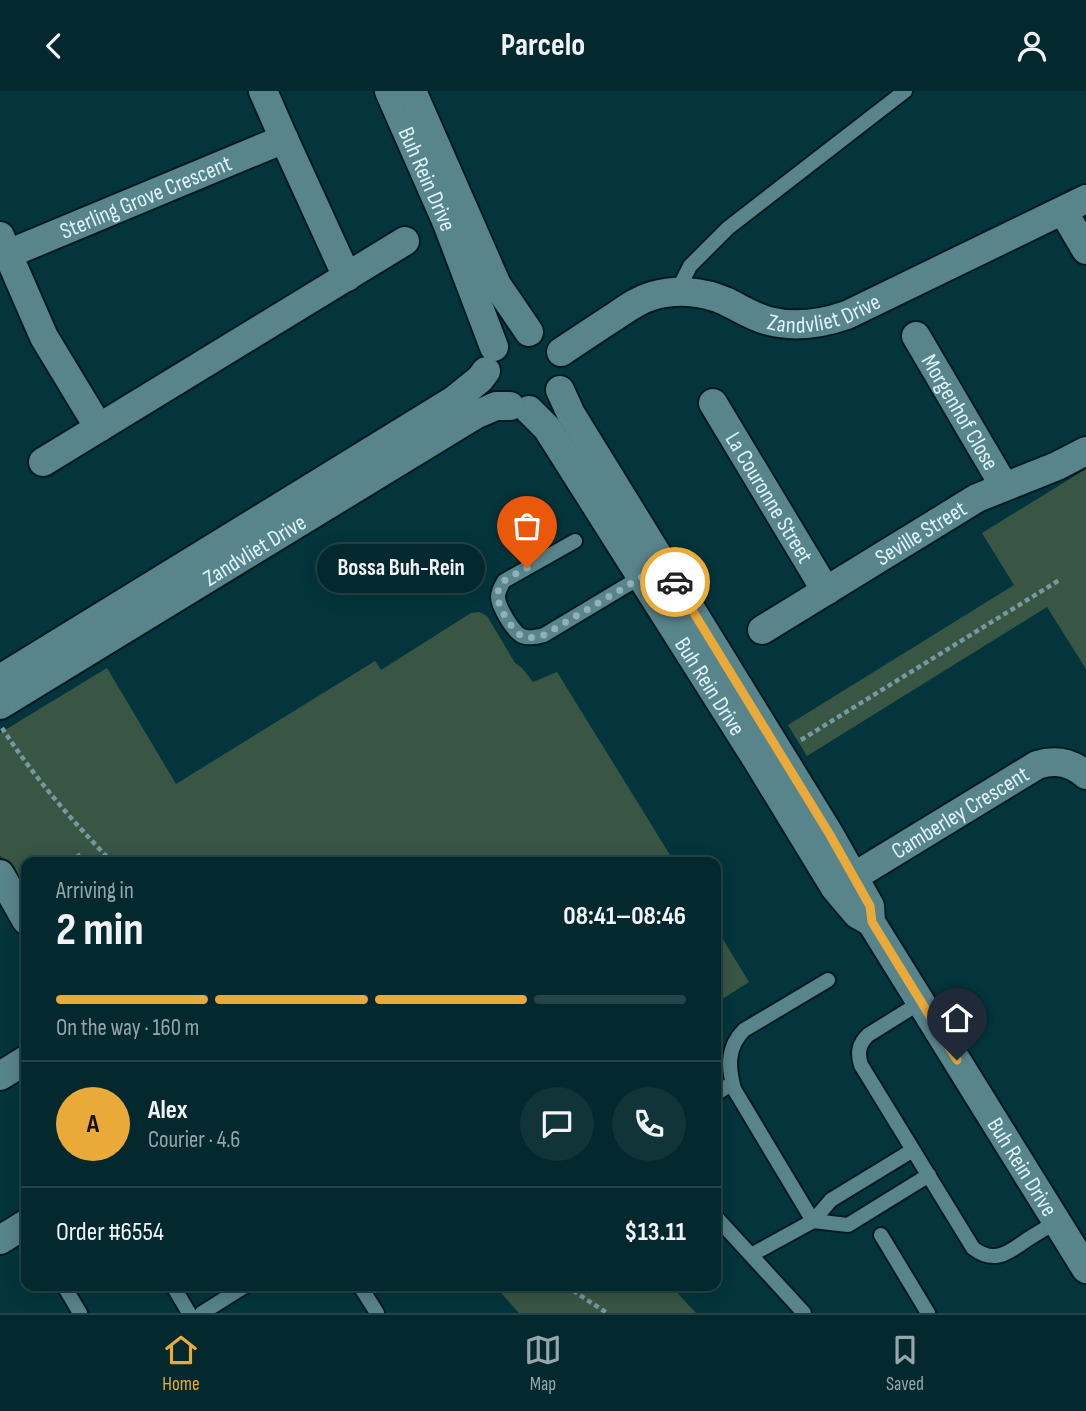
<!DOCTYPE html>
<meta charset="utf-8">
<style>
:root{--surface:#03282d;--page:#113439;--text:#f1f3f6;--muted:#97a6aa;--line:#244449;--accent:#eaaa39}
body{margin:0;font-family:"Sofia Sans Condensed",sans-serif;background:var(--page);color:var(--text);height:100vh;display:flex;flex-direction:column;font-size:26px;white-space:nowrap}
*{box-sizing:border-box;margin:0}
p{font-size:23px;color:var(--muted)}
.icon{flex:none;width:38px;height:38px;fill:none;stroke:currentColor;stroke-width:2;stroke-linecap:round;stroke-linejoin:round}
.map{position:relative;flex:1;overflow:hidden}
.panel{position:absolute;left:21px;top:766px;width:700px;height:434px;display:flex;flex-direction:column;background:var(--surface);border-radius:14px;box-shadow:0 4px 18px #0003,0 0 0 2px var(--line)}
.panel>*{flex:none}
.pin{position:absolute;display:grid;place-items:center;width:60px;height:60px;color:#fff;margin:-72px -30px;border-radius:50% 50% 50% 0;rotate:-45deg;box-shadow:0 0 7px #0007}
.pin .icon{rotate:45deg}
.courier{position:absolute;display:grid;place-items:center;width:70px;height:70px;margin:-35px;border:5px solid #eaaa39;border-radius:50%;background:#fff;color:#222;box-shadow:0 2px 9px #0007}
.bubble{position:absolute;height:49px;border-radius:24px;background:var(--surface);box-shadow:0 4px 18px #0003,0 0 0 2px var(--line);font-size:23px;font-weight:700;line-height:49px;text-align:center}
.overview em{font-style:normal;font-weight:700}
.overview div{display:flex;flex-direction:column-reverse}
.overview{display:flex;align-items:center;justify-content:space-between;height:119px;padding:0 35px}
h1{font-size:46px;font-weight:700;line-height:52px}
.bar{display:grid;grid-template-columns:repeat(4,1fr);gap:10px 7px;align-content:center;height:84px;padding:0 35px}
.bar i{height:9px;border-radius:5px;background:var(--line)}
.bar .selected{background:var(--accent)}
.bar p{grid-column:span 4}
.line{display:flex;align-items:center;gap:18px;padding:0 35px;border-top:2px solid var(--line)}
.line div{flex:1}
.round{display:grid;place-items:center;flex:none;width:74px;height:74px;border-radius:37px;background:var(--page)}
header{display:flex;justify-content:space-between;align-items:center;height:91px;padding:0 35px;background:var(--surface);font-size:32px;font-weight:700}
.tab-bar{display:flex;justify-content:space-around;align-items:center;height:98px;border-top:2px solid var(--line);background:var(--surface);font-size:19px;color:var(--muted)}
.tab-bar a{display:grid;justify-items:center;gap:4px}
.tab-bar .selected{color:var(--accent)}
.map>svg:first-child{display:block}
</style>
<header><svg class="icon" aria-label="back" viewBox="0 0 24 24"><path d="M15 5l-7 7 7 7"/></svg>Parcelo<svg class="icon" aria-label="person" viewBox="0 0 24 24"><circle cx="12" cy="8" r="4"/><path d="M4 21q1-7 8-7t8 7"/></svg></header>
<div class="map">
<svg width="1086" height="1222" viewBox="0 0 1086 1222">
<defs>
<pattern id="building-hatch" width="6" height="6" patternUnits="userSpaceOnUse" patternTransform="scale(1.75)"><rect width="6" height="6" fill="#155f56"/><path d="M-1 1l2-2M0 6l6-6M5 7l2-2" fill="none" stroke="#37776f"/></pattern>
</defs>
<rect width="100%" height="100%" fill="#04353c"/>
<!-- park -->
<path fill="#395644" d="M1086,378v200l-39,-62 -240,149 -19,-31 226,-140 -32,-52z
M479,521l8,4 28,47 7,5 11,14 24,-10 118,191h-649v34l-26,-42v-122l107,-65 69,116 199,-123 6,9 90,-57z
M716,837l33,54 -33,21z
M495,1195h176l25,27h-177z"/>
<!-- building -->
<path fill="url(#building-hatch)" stroke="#6c9891" stroke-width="2" d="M79,763l6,9h-19z"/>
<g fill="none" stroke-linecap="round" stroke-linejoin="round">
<!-- service casing -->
<g stroke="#001b20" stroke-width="18">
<path id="service" d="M677,201l13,-26 38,-38 177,-137
M575,450l-71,40c-3,5 -6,10 -6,16 0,9 15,35 24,39 7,3 15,1 22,-1l100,-60
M921,911l-53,33c-9,9 -11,17 -7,30l112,183c22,17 36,4 55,-9 10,-6 19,-12 29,-17
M716,1003l16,-11
M716,1126l88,96
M813,1130l-79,-132c-6,-22 -7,-42 10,-59l84,-50
M813,1130l35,4 81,-50
M881,1144l47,78
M751,1164l62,-34 18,-21 82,-50
M64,1195l16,27
M173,1195l16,27
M360,1195l17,27
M202,1222l43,-27"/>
</g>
<!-- minor casing -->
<g stroke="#001b20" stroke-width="32">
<g id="minor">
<path d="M263,0l21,48 63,138"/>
<path id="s1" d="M389,0l58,132 47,124"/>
<path d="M412,0l85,194 32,47"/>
<path d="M1063,120l23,39"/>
<path d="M0,145l44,101 55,91"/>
<path id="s2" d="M8,163l276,-115"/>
<path id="s3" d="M916,245l88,150"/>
<path id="s4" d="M561,261c18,-12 36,-24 53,-35 12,-8 24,-17 38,-21 23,-7 50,-5 73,5 15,7 28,16 44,20 27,7 52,3 78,-6l239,-116"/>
<path id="s5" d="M560,299l11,24 259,421 40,71 1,16 215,347"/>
<path id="s6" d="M713,312l113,188"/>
<path id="s7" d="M529,319l18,18 210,332 78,128 22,26 14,8"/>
<path d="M43,371l362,-221"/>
<path id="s8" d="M762,539l215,-132 80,-32 29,-15"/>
<path d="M0,588l454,-279 26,-21 6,-8"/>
<path id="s9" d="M0,614l475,-290 21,-9h14"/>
<path d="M0,783l26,46"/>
<path id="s10" d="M837,796l200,-122c19,-6 34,-3 49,10"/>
<path d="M0,985l26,-16"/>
<path d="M0,1149l26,-16"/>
</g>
</g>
<!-- path -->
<path stroke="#75999e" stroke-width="4.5" stroke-dasharray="5 3.5" stroke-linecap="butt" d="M2,637c32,49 70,93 111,135
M801,649l260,-161
M566,1195l41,27"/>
<!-- service -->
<use href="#service" stroke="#58848b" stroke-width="14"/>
<!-- minor -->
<use href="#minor" stroke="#58848b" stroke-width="28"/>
</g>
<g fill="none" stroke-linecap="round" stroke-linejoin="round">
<!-- done -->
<path stroke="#91b1b6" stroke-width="7" stroke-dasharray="0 12.6" d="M527,477c-7,4 -18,8 -24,14 -4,4 -6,11 -5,16 0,9 16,35 24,38 7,3 16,1 22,-1l120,-71 11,18"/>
<!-- route -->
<path stroke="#eaaa39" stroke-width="9" d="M675,491l155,253 40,71 2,16 85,138"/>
</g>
<g text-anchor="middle" stroke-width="5" stroke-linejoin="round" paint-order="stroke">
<!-- street labels -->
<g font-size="23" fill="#ddf4f8" stroke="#04353c">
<text dy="8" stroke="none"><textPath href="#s1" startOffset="96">Buh Rein Drive</textPath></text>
<text dy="8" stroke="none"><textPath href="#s2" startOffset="149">Sterling Grove Crescent</textPath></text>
<text dy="8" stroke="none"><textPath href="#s4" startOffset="287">Zandvliet Drive</textPath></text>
<text dy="8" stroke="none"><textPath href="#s3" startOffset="88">Morgenhof Close</textPath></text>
<text dy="8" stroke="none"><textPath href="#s6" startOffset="110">La Couronne Street</textPath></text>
<text dy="8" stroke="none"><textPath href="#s8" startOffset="186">Seville Street</textPath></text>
<text dy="8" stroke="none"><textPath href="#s9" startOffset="298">Zandvliet Drive</textPath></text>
<text dy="8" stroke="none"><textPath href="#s7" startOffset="331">Buh Rein Drive</textPath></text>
<text dy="8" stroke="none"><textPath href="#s10" startOffset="144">Camberley Crescent</textPath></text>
<text dy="8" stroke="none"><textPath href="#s5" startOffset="906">Buh Rein Drive</textPath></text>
</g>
</g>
</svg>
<div class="pin" style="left:527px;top:477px;background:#ea580c"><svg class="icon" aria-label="bag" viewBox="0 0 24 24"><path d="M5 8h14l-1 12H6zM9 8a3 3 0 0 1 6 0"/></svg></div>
<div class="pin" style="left:957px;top:969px;background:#1f2937"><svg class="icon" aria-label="home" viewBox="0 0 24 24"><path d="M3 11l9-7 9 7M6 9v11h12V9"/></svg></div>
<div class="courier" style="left:675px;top:491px"><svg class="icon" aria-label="car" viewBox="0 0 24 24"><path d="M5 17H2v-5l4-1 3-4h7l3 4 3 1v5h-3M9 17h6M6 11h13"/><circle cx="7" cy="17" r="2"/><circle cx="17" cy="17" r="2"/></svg></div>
<div class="bubble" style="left:317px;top:453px;width:168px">Bossa Buh-Rein</div>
<section class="panel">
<div class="overview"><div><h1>2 min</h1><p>Arriving in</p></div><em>08:41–08:46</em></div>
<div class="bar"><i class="selected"></i><i class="selected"></i><i class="selected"></i><i></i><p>On the way · 160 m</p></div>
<div class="line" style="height:126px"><b class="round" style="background:var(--accent);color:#111">A</b><div><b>Alex</b><p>Courier · 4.6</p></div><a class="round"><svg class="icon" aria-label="chat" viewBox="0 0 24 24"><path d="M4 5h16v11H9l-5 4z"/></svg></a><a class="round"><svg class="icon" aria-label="phone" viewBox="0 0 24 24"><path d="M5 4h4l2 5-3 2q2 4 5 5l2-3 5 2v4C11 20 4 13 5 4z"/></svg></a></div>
<div class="line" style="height:91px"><div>Order #6554</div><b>$13.11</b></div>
</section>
</div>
<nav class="tab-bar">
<a class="selected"><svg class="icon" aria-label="home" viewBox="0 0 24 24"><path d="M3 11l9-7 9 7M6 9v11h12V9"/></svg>Home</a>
<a><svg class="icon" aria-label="map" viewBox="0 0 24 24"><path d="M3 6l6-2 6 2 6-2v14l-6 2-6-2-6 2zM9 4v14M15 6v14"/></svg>Map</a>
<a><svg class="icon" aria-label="saved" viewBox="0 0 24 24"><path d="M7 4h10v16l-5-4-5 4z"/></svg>Saved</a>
</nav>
